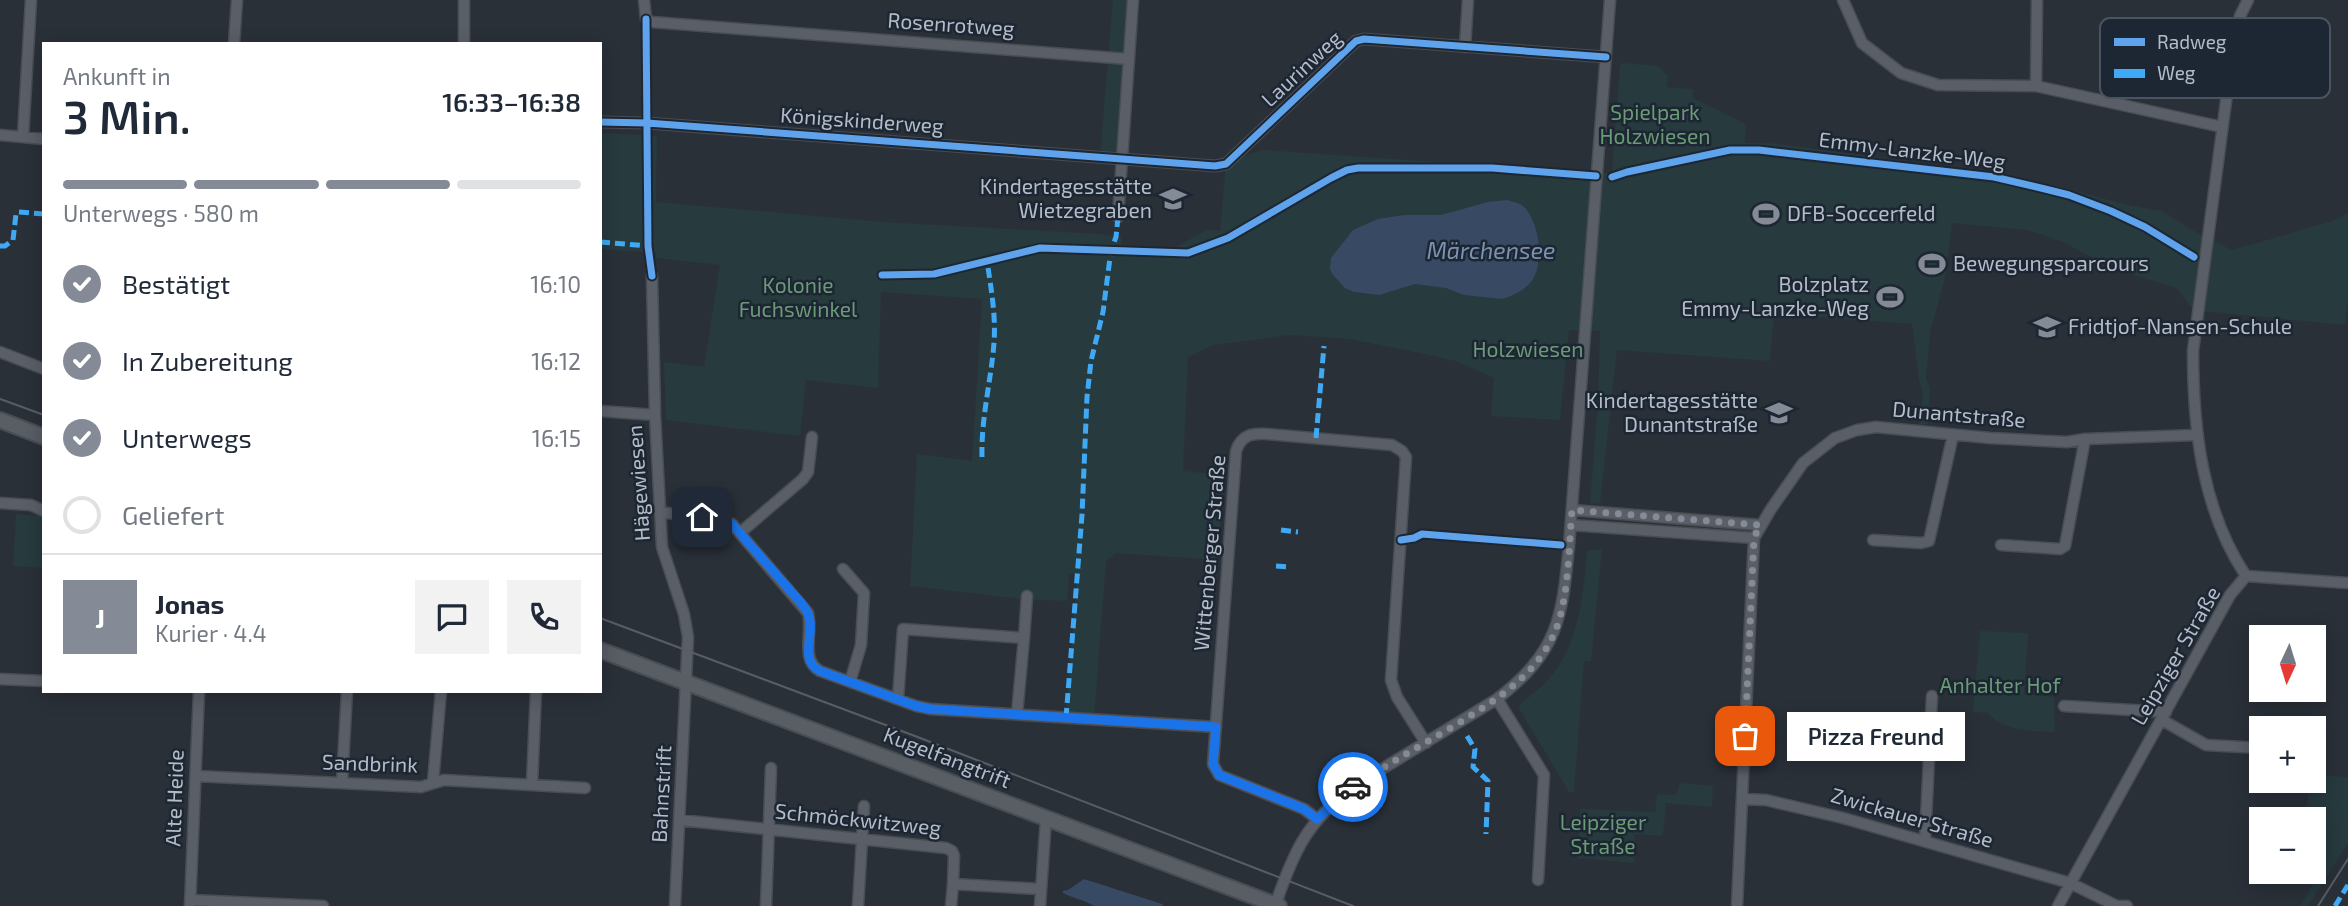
<!DOCTYPE html>
<html lang="de">
<meta charset="utf-8">
<style>
:root{--surface:#fff;--page:#f2f2f3;--text:#1f2937;--muted:#747a83;--line:#e0e1e3;--accent:#848b96}
body{margin:0;font-family:"Exo 2",sans-serif;background:var(--page);color:var(--text);height:100vh;display:flex;flex-direction:column;font-size:26px;white-space:nowrap}
*{box-sizing:border-box;margin:0}
p{font-size:23px;color:var(--muted)}
.icon{flex:none;width:38px;height:38px;fill:none;stroke:currentColor;stroke-width:2;stroke-linecap:round;stroke-linejoin:round}
.map{position:relative;flex:1;overflow:hidden}
.panel{position:absolute;left:42px;top:42px;width:560px;height:651px;display:flex;flex-direction:column;background:var(--surface);border-radius:0px;box-shadow:0 4px 18px #0003}
.panel>*{flex:none}
.needle{width:46px;rotate:184deg}
.buttons{position:absolute;left:2249px;top:625px;display:grid;gap:14px}
.buttons a{display:grid;place-items:center;width:77px;height:77px;border-radius:0px;background:var(--surface);box-shadow:0 4px 18px #0003;font-size:35px}
.pin{position:absolute;display:grid;place-items:center;width:60px;height:60px;color:#fff;margin:-30px;border-radius:14px;box-shadow:0 4px 10px #0006}
.courier{position:absolute;display:grid;place-items:center;width:70px;height:70px;margin:-35px;border:5px solid #1a73e8;border-radius:50%;background:#fff;color:#222;box-shadow:0 2px 9px #0007}
.bubble{position:absolute;height:49px;border-radius:0px;background:var(--surface);box-shadow:0 4px 18px #0003;font-size:23px;font-weight:600;line-height:49px;text-align:center}
.overview em{font-style:normal;font-weight:600}
.overview div{display:flex;flex-direction:column-reverse}
.overview{display:flex;align-items:center;justify-content:space-between;height:119px;padding:0 21px}
h1{font-size:46px;font-weight:600;line-height:52px}
.bar{display:grid;grid-template-columns:repeat(4,1fr);gap:10px 7px;align-content:center;height:84px;padding:0 21px}
.bar i{height:9px;border-radius:5px;background:var(--line)}
.bar .selected{background:var(--accent)}
.bar p{grid-column:span 4}
.line{display:flex;align-items:center;gap:18px;padding:0 21px;border-top:2px solid var(--line)}
.line div{flex:1}
.round{display:grid;place-items:center;flex:none;width:74px;height:74px;border-radius:0px;background:var(--page)}
ol{padding:0 21px;list-style:none}
li{display:flex;align-items:center;gap:21px;height:77px}
li p{margin-inline-start:auto}
li .icon{padding:7px;border-radius:50%;background:var(--accent);color:#fff;stroke-width:4}
li:last-child{color:var(--muted)}
li i{width:38px;height:38px;border:4px solid var(--line);border-radius:50%}
.map>svg:first-child{display:block}
</style>
<div class="map">
<svg width="2348" height="906" viewBox="0 0 2348 906">
<rect width="100%" height="100%" fill="#2a3038"/>
<!-- green -->
<path fill="#273a3e" d="M1113,0h20l-11,159 -22,-2z
M1623,63l35,3 10,10 -1,11 26,2v9l53,26 -1,19h25l224,30 68,14 65,18 35,6 35,22 35,17 101,-29 15,-8v87l-3,25 -152,-15 -16,-22 -63,-19 -51,-27 -35,-12 -76,-7 -6,51 -16,59 -4,45 4,10 -2,36 -9,1 4,-31 -4,-15 -7,-55 -138,-10 -4,47 -153,-11 -17,154 -10,-1 8,-101 2,-71 -31,-1 -9,90 -69,-4 3,-38 -38,-17 -36,-8 -71,-14 -60,-4 -75,10 -26,12 -5,114 42,4 -8,85 -101,-7 -10,8 -12,158 -28,-1 11,-144 -8,-1 -2,28 -44,-2 -113,-13 7,-132 55,7 10,-162 -101,-7 -3,96 -72,-8 -6,56 -134,-16 -2,-58 40,5 16,-102 -64,-7v-5l-56,-4v-116l57,3 -1,66 227,20 217,12 21,3v11l47,3 39,-21 13,1 6,-67 35,-14 337,23h14l8,-107z
M16,514l23,2 5,4v48l-31,-2z
M1602,549l-11,112h-7l-10,131h-5l-50,-83 1,-4c8,-8 17,-14 25,-22 34,-35 38,-87 42,-132z
M1980,631l48,2 -4,61 30,3 1,35c-22,-1 -52,0 -67,-19l-15,-1z
M2314,775l34,2v66l-40,63h-8l20,-33 -11,-1h5v-53h-8l3,-38 5,-1z
M1680,783l33,3 -1,21 -46,-4 -3,33 -28,-2 -1,29 -57,-5 3,-49 75,3 2,-18 19,1z"/>
<!-- water -->
<path fill="#384963" d="M1507,200c7,2 14,3 19,9 14,17 19,57 4,74 -7,8 -18,13 -28,16l-38,-4 -18,-7 -31,-4 -36,11 -25,-3 -9,-4 -12,-13 -3,-6 1,-11 22,-28 25,-11 26,-4h37l47,-13z
M1084,879l78,25 1,2h-69c-9,-6 -22,-8 -31,-13v-2l5,-1z"/>
<g fill="none" stroke-linecap="round" stroke-linejoin="round">
<!-- street casing -->
<g stroke="#484c53" stroke-width="13">
<path id="street" d="M644,0l2,19 6,3 476,37
M1843,0l19,43 39,30 37,12 98,1 186,41
M234,44l3,-44
M464,44v-44
M1465,47l3,-47
M2036,86l1,-86
M600,122l47,1 568,43 11,-2 130,-123 8,-2 242,18
M0,135l44,4
M23,137l8,-137
M1118,217l15,-217
M652,276l3,139
M0,352l44,17
M600,411l55,4 7,132 22,67 4,23 -13,269
M0,503l31,2 13,6
M1572,510l188,15
M660,512l64,8 8,4 76,89c5,20 -8,47 12,58l96,35 14,3 286,18
M1571,525l183,13
M741,532l62,-53 5,-7 4,-35
M1873,540l48,3 8,-2 24,-106
M2001,545l59,4 5,-3 20,-107
M843,569l21,24 -3,52 -11,37
M2246,576l102,7
M1024,638l3,-42
M0,679l44,2
M898,699l5,-70 121,9 -7,76
M1497,699l47,76 -6,105
M2064,706l102,6
M2162,720l44,25 55,3
M196,776l225,11 23,-7 141,8
M342,782l5,-91
M433,782l8,-91
M532,784l4,-93
M1742,799l24,1 77,18 227,65 47,23h10
M1317,819l-13,-10 -85,-34 -6,-11 23,-313c5,-16 16,-18 31,-17l125,11 10,6 4,6 -15,223 6,17 29,46
M680,820l266,28 6,3 2,5 -1,28 87,5
M1925,841l7,-145
M190,900l133,6
M190,906l9,-215
M766,906l5,-138
M858,906l6,-100
M951,906l2,-22
M1040,906l6,-88
M1275,906c19,-56 32,-84 79,-120l143,-87c61,-47 65,-80 72,-153l41,-546
M1737,906l17,-368 17,-29 32,-46 32,-25 22,-8 19,-3 114,11 77,4 18,-3 111,-4
M2058,906l172,-311 16,-19c-44,-66 -53,-147 -53,-225l41,-310 6,-25 8,-16"/>
</g>
<!-- secondary casing -->
<g stroke="#484c53" stroke-width="18">
<path id="secondary" d="M0,420l44,17
M600,650l679,256"/>
</g>
<!-- street -->
<use href="#street" stroke="#5a5e66" stroke-width="10"/>
<!-- secondary -->
<use href="#secondary" stroke="#595d64" stroke-width="14"/>
<!-- tram -->
<path stroke="#595d64" stroke-width="2" d="M0,399l44,16
M600,618l315,118 438,170
M2318,906l30,-47"/>
<!-- quiet -->
<path stroke="#3fa9f5" stroke-width="5" stroke-dasharray="10 5" stroke-linecap="butt" d="M600,242l48,4
M0,246h5l8,-6 3,-26 2,-2 26,2
M1316,438l8,-92
M982,457c-1,-39 9,-76 12,-114 2,-28 -3,-55 -7,-82
M1281,530l17,2
M1276,566l14,1
M1066,718l16,-203 5,-118 4,-36 12,-49 8,-62 5,-13 2,-20
M1467,736l8,13 -2,18 15,14 -2,53
M2335,906l13,-21"/>
<!-- cycleway casing -->
<g stroke="#1d2633" stroke-width="11">
<path id="cycleway" d="M646,19l2,227 4,30
M600,122l47,1 568,43 11,-2 130,-123 8,-2 242,18
M1612,177l15,-5 103,-22h29l235,27 51,12 24,6 42,16 34,16 49,30
M882,275l52,-1 106,-26 148,5 40,-15 103,-60 16,-8 11,-2h134l104,8
M1401,540l13,-2 8,-4 139,11"/>
</g>
<!-- cycleway -->
<use href="#cycleway" stroke="#60a3ed" stroke-width="7"/>
</g>
<g fill="none" stroke-linecap="round" stroke-linejoin="round">
<!-- done -->
<path stroke="#848b96" stroke-width="7" stroke-dasharray="0 12.6" d="M1353,787c33,-22 67,-41 101,-61 45,-28 91,-55 106,-109 9,-34 9,-72 12,-107l188,15 -6,13 -9,198"/>
<!-- route -->
<path stroke="#1a73e8" stroke-width="9" d="M702,517l22,3 8,4 70,80c2,3 5,6 6,10 9,19 -11,45 12,57l96,35 14,3 286,18 -3,37 6,11 85,34 13,10 36,-32"/>
</g>
<!-- icons -->
<defs>
<g id="school-bare" transform="scale(2.1)"><path d="M0-5L7-2L0 1L-7-2ZM-4 1L0 2.5L4 1V4Q0 6-4 4Z" fill="#848b96" stroke="#1d2633" stroke-width="2.5" paint-order="stroke"/></g>
<g id="stadium-bare" transform="scale(2.1)"><path d="M0-5a6.5 5 0 1 0 0 10a6.5 5 0 1 0 0-10ZM-3.5-1.8h7v3.6h-7Z" fill="#848b96" stroke="#1d2633" stroke-width="2.5" paint-order="stroke"/></g>
</defs>
<g fill-rule="evenodd">
<use href="#school-bare" x="1173" y="199"/>
<use href="#stadium-bare" x="1766" y="214"/>
<use href="#stadium-bare" x="1932" y="264"/>
<use href="#stadium-bare" x="1890" y="297"/>
<use href="#school-bare" x="2047" y="327"/>
<use href="#school-bare" x="1779" y="413"/>
</g>
<g text-anchor="middle" stroke-width="5" stroke-linejoin="round" paint-order="stroke">
<!-- street labels -->
<g font-size="21" fill="#b4bcc9" stroke="#1d2633">
<text transform="translate(951 25) rotate(4)" y="7">Rosenrotweg</text>
<text transform="translate(1302 69) rotate(-43)" y="7">Laurinweg</text>
<text transform="translate(862 121) rotate(4)" y="7">Königskinderweg</text>
<text transform="translate(1912 151) rotate(7)" y="7">Emmy-Lanzke-Weg</text>
<text transform="translate(1959 415) rotate(5)" y="7">Dunantstraße</text>
<text transform="translate(639 483) rotate(-94)" y="7">Hägewiesen</text>
<text transform="translate(1210 553) rotate(-85)" y="7">Wittenberger Straße</text>
<text transform="translate(2176 656) rotate(-60)" y="7">Leipziger Straße</text>
<text transform="translate(947 758) rotate(21)" y="7">Kugelfangtrift</text>
<text transform="translate(370 764) rotate(2)" y="7">Sandbrink</text>
<text transform="translate(662 794) rotate(-87)" y="7">Bahnstrift</text>
<text transform="translate(175 798) rotate(-88)" y="7">Alte Heide</text>
<text transform="translate(1912 818) rotate(16)" y="7">Zwickauer Straße</text>
<text transform="translate(858 820) rotate(6)" y="7">Schmöckwitzweg</text>
</g>
<!-- park labels -->
<g font-size="21" fill="#6b9a76" stroke="#1d2633">
<text x="1655" y="120">Spielpark<tspan x="1655" dy="24">Holzwiesen</tspan></text>
<text x="798" y="293">Kolonie<tspan x="798" dy="24">Fuchswinkel</tspan></text>
<text x="1528" y="357">Holzwiesen</text>
<text x="2000" y="693">Anhalter Hof</text>
<text x="1603" y="830">Leipziger<tspan x="1603" dy="24">Straße</tspan></text>
</g>
<!-- poi labels -->
<g font-size="21" fill="#b4bcc9" stroke="#1d2633" text-anchor="end">
<text x="1152" y="194">Kindertagesstätte<tspan x="1152" dy="24">Wietzegraben</tspan></text>
<text x="1787" y="221" text-anchor="start">DFB-Soccerfeld</text>
<text x="1953" y="271" text-anchor="start">Bewegungsparcours</text>
<text x="1869" y="292">Bolzplatz<tspan x="1869" dy="24">Emmy-Lanzke-Weg</tspan></text>
<text x="2068" y="334" text-anchor="start">Fridtjof-Nansen-Schule</text>
<text x="1758" y="408">Kindertagesstätte<tspan x="1758" dy="24">Dunantstraße</tspan></text>
</g>
<!-- water labels -->
<g font-size="23" font-style="italic" fill="#7c92b1" stroke="#1d2633">
<text x="1491" y="259">Märchensee</text>
</g>
</g>
<!-- legend -->
<rect x="2100" y="18" width="230" height="80" rx="10" fill="#1d2633" stroke="#4a5360" stroke-width="2"/>
<rect x="2114" y="38" width="31" height="8" fill="#60a3ed"/>
<rect x="2114" y="69" width="31" height="9" fill="#3fa9f5"/>
<g font-size="19" fill="#b4bcc9">
<text x="2157" y="49">Radweg</text>
<text x="2157" y="80">Weg</text>
</g>
</svg>
<div class="buttons">
<a><svg class="needle" viewBox="-14 -14 28 28"><path d="M0-13l5 13h-10z" fill="#e53935"/><path d="M0 13l5-13h-10z" fill="#747a83"/></svg></a>
<a>+</a>
<a>−</a>
</div>
<div class="pin" style="left:1745px;top:736px;background:#ea580c"><svg class="icon" aria-label="bag" viewBox="0 0 24 24"><path d="M5 8h14l-1 12H6zM9 8a3 3 0 0 1 6 0"/></svg></div>
<div class="pin" style="left:702px;top:517px;background:#1f2937"><svg class="icon" aria-label="home" viewBox="0 0 24 24"><path d="M3 11l9-7 9 7M6 9v11h12V9"/></svg></div>
<div class="courier" style="left:1353px;top:787px"><svg class="icon" aria-label="car" viewBox="0 0 24 24"><path d="M5 17H2v-5l4-1 3-4h7l3 4 3 1v5h-3M9 17h6M6 11h13"/><circle cx="7" cy="17" r="2"/><circle cx="17" cy="17" r="2"/></svg></div>
<div class="bubble" style="left:1787px;top:712px;width:178px">Pizza Freund</div>
<section class="panel">
<div class="overview"><div><h1>3 Min.</h1><p>Ankunft in</p></div><em>16:33–16:38</em></div>
<div class="bar"><i class="selected"></i><i class="selected"></i><i class="selected"></i><i></i><p>Unterwegs · 580 m</p></div>
<ol>
<li><svg class="icon" aria-label="check" viewBox="0 0 24 24"><path d="M5 12l5 5 9-10"/></svg>Bestätigt<p>16:10</p></li>
<li><svg class="icon" aria-label="check" viewBox="0 0 24 24"><path d="M5 12l5 5 9-10"/></svg>In Zubereitung<p>16:12</p></li>
<li><svg class="icon" aria-label="check" viewBox="0 0 24 24"><path d="M5 12l5 5 9-10"/></svg>Unterwegs<p>16:15</p></li>
<li><i></i>Geliefert</li>
</ol>
<div class="line" style="height:126px"><b class="round" style="background:var(--accent);color:#fff">J</b><div><b>Jonas</b><p>Kurier · 4.4</p></div><a class="round"><svg class="icon" aria-label="chat" viewBox="0 0 24 24"><path d="M4 5h16v11H9l-5 4z"/></svg></a><a class="round"><svg class="icon" aria-label="phone" viewBox="0 0 24 24"><path d="M5 4h4l2 5-3 2q2 4 5 5l2-3 5 2v4C11 20 4 13 5 4z"/></svg></a></div>
</section>
</div>
